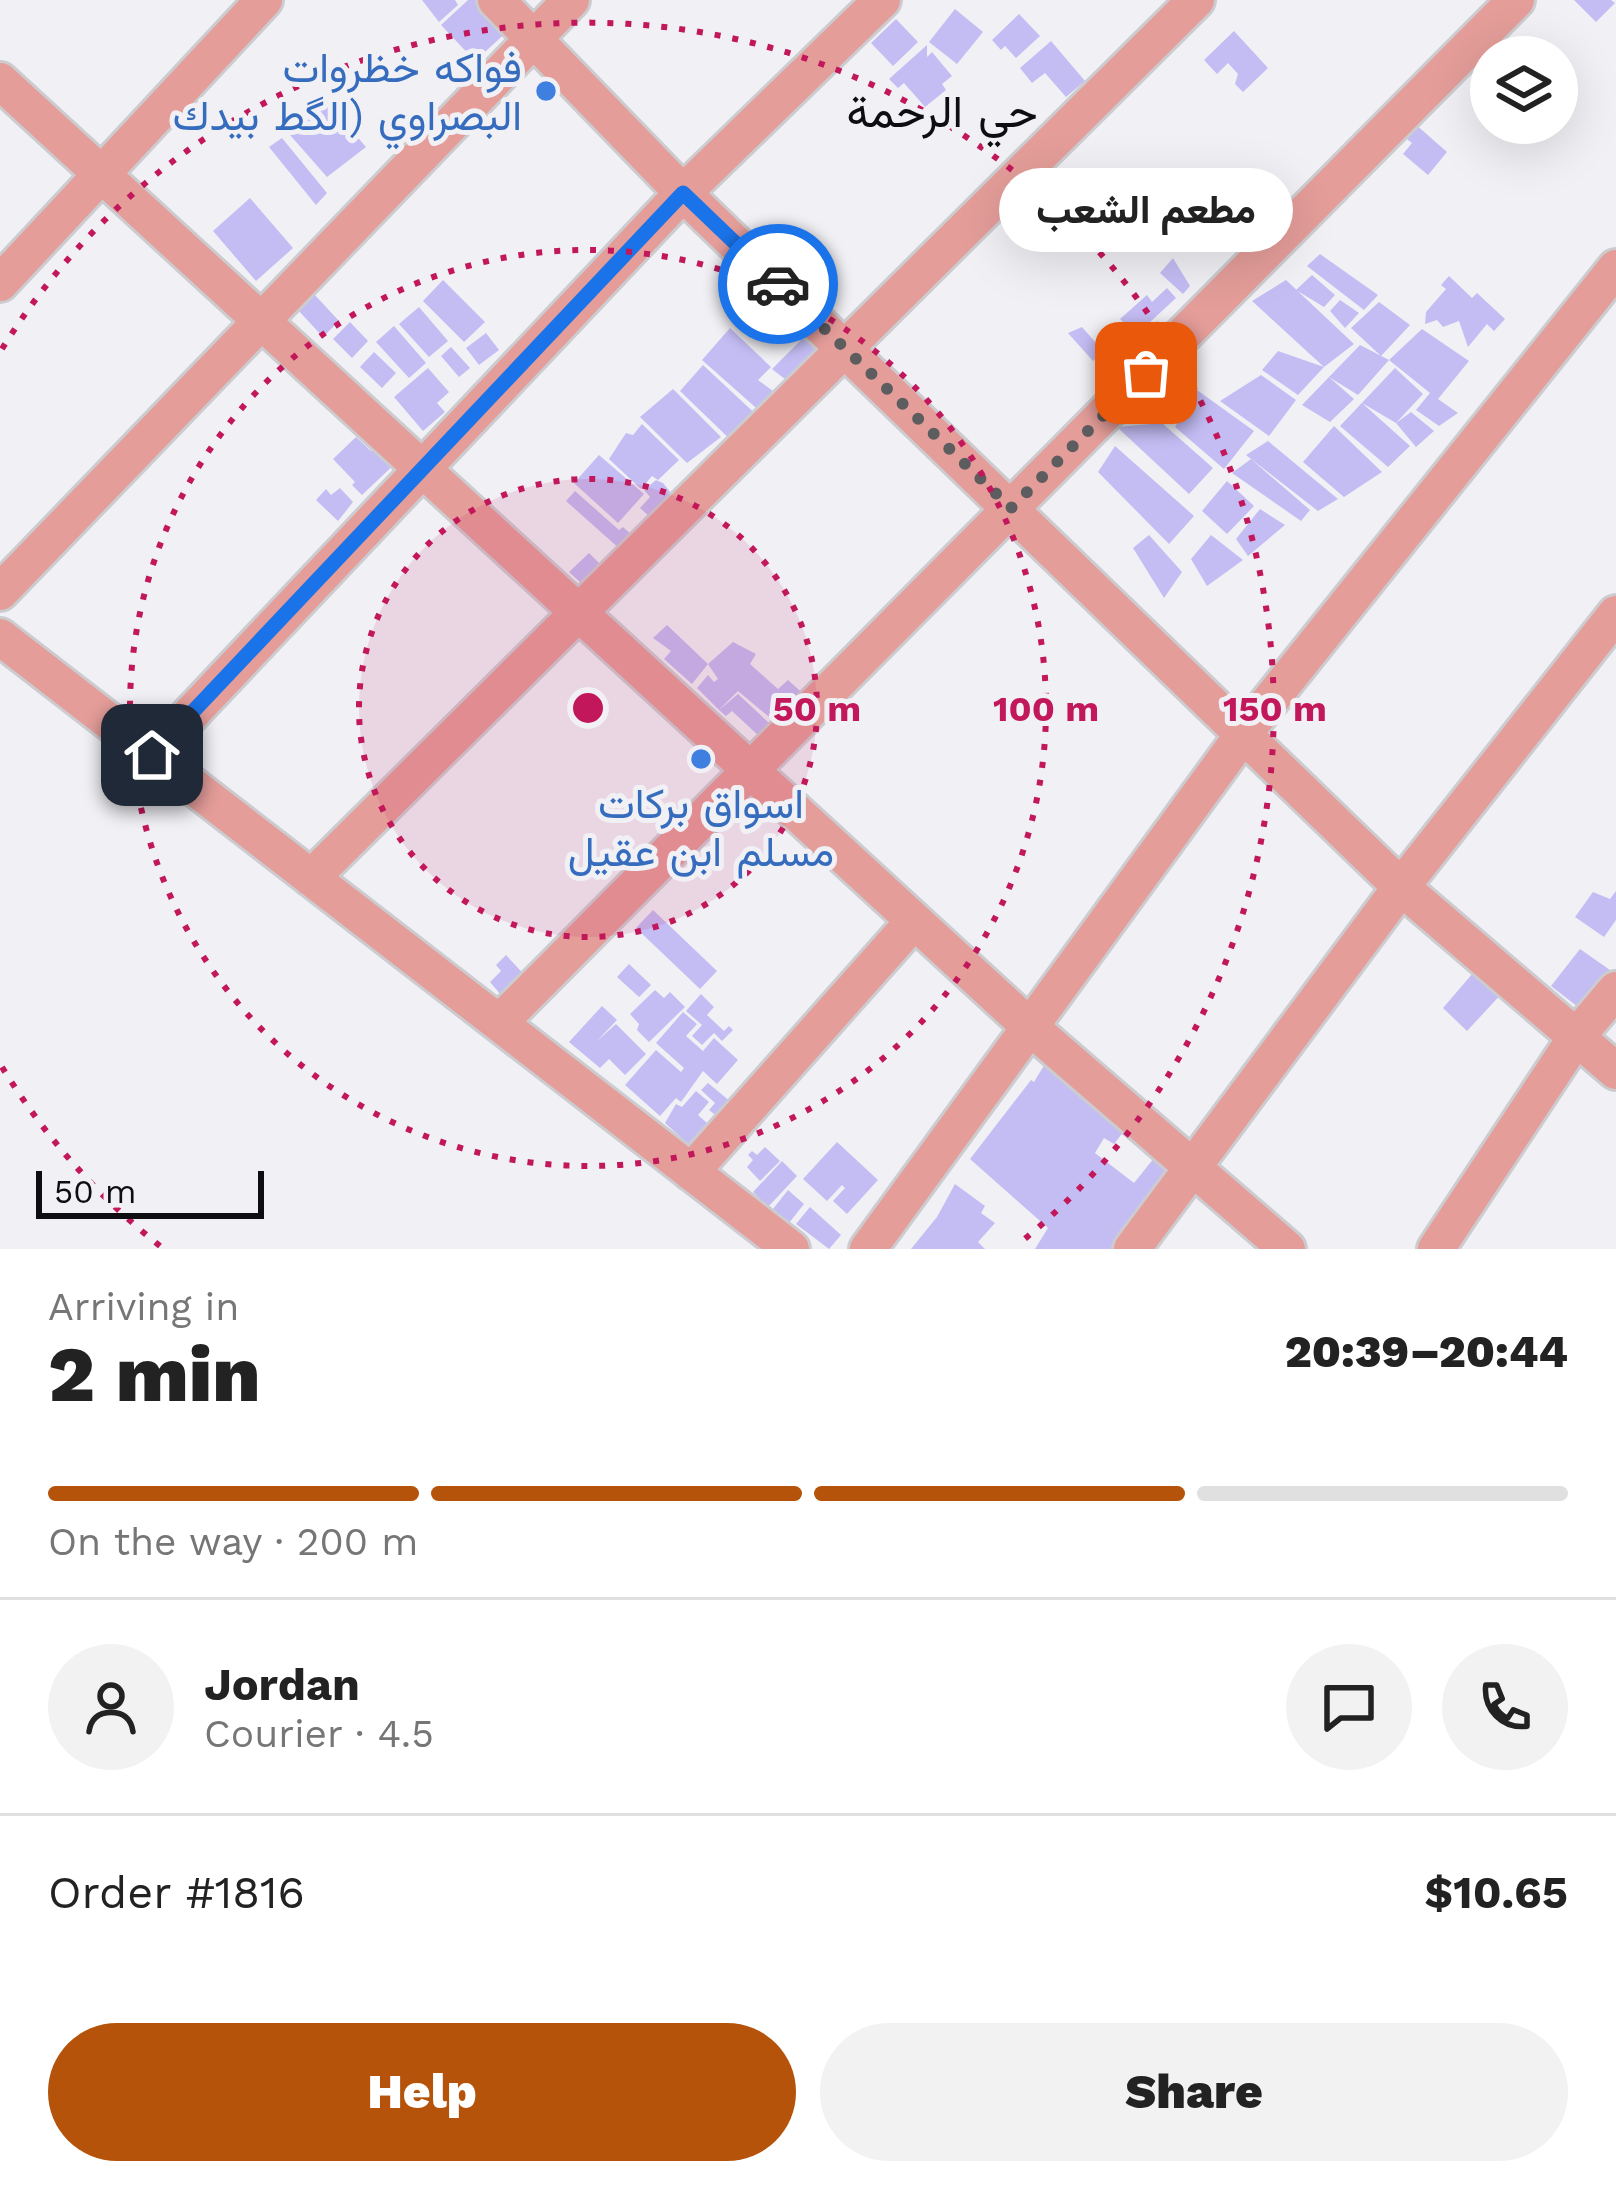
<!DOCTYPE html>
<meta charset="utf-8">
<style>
:root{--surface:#fff;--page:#f2f2f2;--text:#222;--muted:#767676;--line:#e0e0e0;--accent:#b45309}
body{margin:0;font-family:"Work Sans",Vazirmatn,sans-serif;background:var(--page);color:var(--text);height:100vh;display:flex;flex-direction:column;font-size:45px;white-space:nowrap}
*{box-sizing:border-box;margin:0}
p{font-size:39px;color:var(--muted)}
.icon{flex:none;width:66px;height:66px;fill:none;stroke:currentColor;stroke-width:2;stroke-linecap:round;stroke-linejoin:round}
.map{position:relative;height:1249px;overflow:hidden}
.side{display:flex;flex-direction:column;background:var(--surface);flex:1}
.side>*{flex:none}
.controls{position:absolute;left:1470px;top:36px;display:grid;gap:24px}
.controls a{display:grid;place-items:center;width:108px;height:108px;border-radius:50%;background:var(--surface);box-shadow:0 12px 48px #0002;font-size:60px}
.scale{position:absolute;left:36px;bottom:30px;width:228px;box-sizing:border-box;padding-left:12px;border:6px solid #0e0e10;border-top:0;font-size:33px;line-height:42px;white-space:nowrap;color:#0e0e10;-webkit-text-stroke:9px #f0f0f5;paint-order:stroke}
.pin{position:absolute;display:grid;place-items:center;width:102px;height:102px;color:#fff;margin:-51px;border-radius:24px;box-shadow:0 6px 18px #0006}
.courier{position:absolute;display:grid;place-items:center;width:120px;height:120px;margin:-60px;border:9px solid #1a73e8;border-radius:50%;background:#fff;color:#222;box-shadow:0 3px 15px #0007}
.bubble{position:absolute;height:84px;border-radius:42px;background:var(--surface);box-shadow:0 12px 48px #0002;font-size:39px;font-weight:800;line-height:84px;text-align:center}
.headline em{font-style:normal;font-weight:800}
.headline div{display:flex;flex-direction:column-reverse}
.headline{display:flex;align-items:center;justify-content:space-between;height:204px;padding:0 48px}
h1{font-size:78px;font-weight:800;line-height:90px}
.bar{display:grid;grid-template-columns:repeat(4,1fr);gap:18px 12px;align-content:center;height:144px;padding:0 48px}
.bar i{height:15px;border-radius:9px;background:var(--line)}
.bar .on{background:var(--accent)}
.bar p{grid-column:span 4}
.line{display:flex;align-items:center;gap:30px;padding:0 48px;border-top:3px solid var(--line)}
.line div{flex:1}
.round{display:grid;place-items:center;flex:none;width:126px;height:126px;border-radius:63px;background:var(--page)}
.primary-button{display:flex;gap:24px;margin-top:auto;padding:24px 48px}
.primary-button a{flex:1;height:138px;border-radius:72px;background:var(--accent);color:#fff;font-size:48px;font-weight:800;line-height:138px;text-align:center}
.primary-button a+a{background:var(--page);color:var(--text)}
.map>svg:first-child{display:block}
</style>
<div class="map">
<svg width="1616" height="1249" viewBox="0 0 1616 1249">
<rect width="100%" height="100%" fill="#f0f0f5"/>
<!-- building -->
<path fill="#c4bdf4" d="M422,0h33l3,5 -19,17z
M468,0h15l27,29 -35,32 -34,-36z
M1574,0h37l4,3 -19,19z
M955,9l28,23 -26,32 -28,-22z
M1019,14l21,22 -24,22 -11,-12 -4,4 -9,-10z
M896,19l22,23 -25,24 -22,-23z
M1234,31l34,37 -25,24 -8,-8 3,-10 -10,-11 -11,11 -13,-14z
M1051,41l34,40 -19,16 -21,-24 -13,10 -12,-15z
M927,45v12l5,-5 20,24 -10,8 4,6 -21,17 -21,-24 -6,5 -9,-9z
M327,102l39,45 -39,30 -37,-42z
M1414,123l33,29 -19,23 -25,-21 9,-11 -9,-7z
M282,138l45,55 -11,12 -47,-58z
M250,198l43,50 -37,33 -43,-50z
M1226,209l17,20 -14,13 -18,-19z
M1320,254l58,41 -14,15 -57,-44z
M1173,258l17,28 -7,8 -23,-21z
M1312,275l23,20 -11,12 -28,-17z
M1449,276l23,22 5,-5 28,26 -11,12 -7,-7 -19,23 -9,-26 -16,6 -6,-7 -12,4 1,-12 20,-23 -5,-4z
M443,280l42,42 -21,20 -41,-41z
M1286,280l68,64 -30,23 -26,28 -36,-25 16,-19 46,16 -72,-66z
M1167,288l9,10 -41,38 -15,-17 27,-24 5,7z
M314,294l25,27 -16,16 -26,-28z
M1340,300l19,13 -14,15 -15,-17z
M1379,302l31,23 -29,31 -30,-28z
M419,307l29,34 -19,16 -30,-33z
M350,322l18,19 -16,17 -19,-19z
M394,326l32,37 -17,15 -33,-36z
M1082,327l21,24 -10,10 -25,-28z
M730,328l41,39 -13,13 19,14 -14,20 -61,-54z
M1422,329l47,32 -31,38 20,14 -19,13 -23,-16 14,-17 -41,-33z
M486,333l13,17 -20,15 -13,-17z
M803,338l26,23 -39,22 -18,-14z
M1360,345l29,15 -31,35 -29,-18 25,22 -24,23 -28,-17 27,-28z
M451,347l19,21 -11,9 -18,-21z
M374,352l22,21 -14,15 -22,-21z
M703,365l59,55 -26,25 -56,-54z
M428,368l21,24 -12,11 8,9 -22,19 -29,-34z
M1395,368l28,26 -27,29 15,-11 23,19 -18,16 -20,-24 -34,-20 48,43 -22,21 -48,-41z
M1261,375l35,25 -27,36 -49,-35z
M673,389l48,48 -34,26 -47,-46z
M1197,390l57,41 -30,38 -49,-42z
M1162,423l51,45 -24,26 -72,-67z
M642,424l37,36 -21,20 -6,-4 -11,13 -32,-30 17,-26 7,2z
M1334,426l48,46 -38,25 -41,-35z
M356,437l15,14 11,-10 18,18 -38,36 -10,-10 3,-3 -22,-23z
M1268,441l70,58 -20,12 -72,-56z
M1115,446l79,70 -25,28 -71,-72z
M599,455l45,39 -26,29 -44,-40z
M1251,459l59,51 -9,11 -69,-48z
M656,480l7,3 12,15 -13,30 -22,-20 10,-11 -6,-7z
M1227,481l27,25 -27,28 -25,-23z
M340,488l13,14 -15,19 -22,-21 10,-11 5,6z
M575,491l44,39 4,-3 18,16 -20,7 -55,-49z
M1260,509l25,16 -37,31 -12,-17z
M1149,535l33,37 -18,26 -31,-50z
M1211,535l32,25 -36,26 -16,-27z
M589,553l23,23 -19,18 -24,-22z
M667,625l41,39 -16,20 -28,-25 7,-8 -18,-13z
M733,642l23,12 -6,10 28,25 10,-9 20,18 -12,15 -9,-6 -12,15 -37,-31 -19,19 -22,-22 11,-13 6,7 4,-3 -10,-15z
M738,694l31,29 -9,14 -28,-26 -6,5 -7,-6z
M1616,891v29l-12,17 -29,-20 18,-25 17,7z
M653,910l64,61 -17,18 -64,-61z
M1580,949l30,21 -32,37 -27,-21z
M506,955l25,27 -30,13 -11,-13 11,-11 -5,-6z
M629,964l22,21 -12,12 -22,-20z
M1479,966l27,23 -39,42 -24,-23z
M655,990l9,8 6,-6 15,15 -36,35 -12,-12 2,-6 -9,-10z
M701,994l13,13 -7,8 17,16 5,-5 4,4 -11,11 -8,-8 -12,12 -10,-9 10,-11 -16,-14z
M602,1006l15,14 -20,21 19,-17 30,30 -21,21 -16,-16 -9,9 -31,-26z
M683,1012l14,12 -11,12 17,15 11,-13 24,22 -21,24 -14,-13 -22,31 -5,-4 -16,18 -35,-31 31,-35 25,22 3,-4 -28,-25z
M1051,1054l77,72 -14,18 -10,-6 -9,15 39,30 20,-25 23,22 -50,69h-92l13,-21 -78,-69 61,-79 3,2z
M708,1083l23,19 -13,15 -9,-7 6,-7 -14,-13z
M696,1091l13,11 -11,13 9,8 -19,21 -23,-21 11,-19 6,3z
M837,1142l41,38 -31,34 -14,-13 12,-13 -3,-3 -15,16 -24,-22z
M765,1147l15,14 -20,20 -13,-14 6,-7 -5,-5 4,-4 5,4z
M782,1161l15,15 -29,31 -15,-15z
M955,1184l30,22 -4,7 14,10 -17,19 7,7h-74l26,-32z
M788,1190l16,14 -15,19 -16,-14z
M810,1207l31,28 -12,14 -33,-25z"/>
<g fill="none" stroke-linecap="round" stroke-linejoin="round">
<!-- minor casing -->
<g stroke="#ccccd0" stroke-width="42">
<path id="minor" d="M496,0l187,193 718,694 215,184
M0,81l1030,946 257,222
M0,283l264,-283
M0,592l571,-592
M0,637l791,612
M152,755l531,-562 199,-193
M311,878l885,-878
M499,1023l1017,-1023
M691,1172l223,-251
M868,1249l377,-517 371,-464
M1132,1249l269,-362 215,-273
M1436,1249l141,-213 39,-46"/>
</g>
<!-- minor -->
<use href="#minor" stroke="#e49d99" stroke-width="36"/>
</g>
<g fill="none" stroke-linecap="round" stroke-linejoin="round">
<!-- done -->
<path stroke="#5d5d60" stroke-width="12" stroke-dasharray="0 21.6" d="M778,284l233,224 135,-135"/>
<!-- route -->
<path stroke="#1a73e8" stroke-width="15" d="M152,755l531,-562 95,91"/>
</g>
<!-- distance rings -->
<circle cx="588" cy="708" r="229" fill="#c2185b" fill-opacity=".12"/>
<g fill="none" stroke="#c2185b" stroke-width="6" stroke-dasharray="6 12">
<circle cx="588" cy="708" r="229"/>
<circle cx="588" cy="708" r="458"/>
<path d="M160 1246A687 687 0 0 1 2 1067M2 349A687 687 0 1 1 1016 1246"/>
</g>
<!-- markers -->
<g fill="#3f7fe0" stroke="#f0f0f5" stroke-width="4.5">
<circle cx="546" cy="91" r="12"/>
<circle cx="701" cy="759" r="12"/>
</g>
<g text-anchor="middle" stroke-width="10" stroke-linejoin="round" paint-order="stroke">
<!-- shop labels -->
<g font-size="42" fill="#366cbe" stroke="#f0f0f5" text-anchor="end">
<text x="522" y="82">فواكه خظروات<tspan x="522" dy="48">البصراوي (الگط بيدك</tspan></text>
<text x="701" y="818" text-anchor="middle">اسواق بركات<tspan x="701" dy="48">مسلم ابن عقيل</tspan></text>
</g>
<!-- neighbourhood labels -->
<g font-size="45" fill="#0e0e10" stroke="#f0f0f5">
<text x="942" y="127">حي الرحمة</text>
</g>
</g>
<circle cx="588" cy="708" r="18" fill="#c2185b" stroke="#f0f0f5" stroke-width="6"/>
<g font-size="36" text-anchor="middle" font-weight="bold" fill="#c2185b" stroke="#f0f0f5" stroke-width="10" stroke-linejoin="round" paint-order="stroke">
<text x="817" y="721">50 m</text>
<text x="1046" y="721">100 m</text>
<text x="1275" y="721">150 m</text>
</g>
</svg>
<div class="controls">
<a><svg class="icon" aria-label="layers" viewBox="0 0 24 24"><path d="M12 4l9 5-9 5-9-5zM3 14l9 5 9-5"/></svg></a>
</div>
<div class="scale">50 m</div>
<div class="pin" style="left:1146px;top:373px;background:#ea580c"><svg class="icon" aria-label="bag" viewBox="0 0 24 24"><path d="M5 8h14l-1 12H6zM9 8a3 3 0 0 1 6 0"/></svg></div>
<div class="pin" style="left:152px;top:755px;background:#1f2937"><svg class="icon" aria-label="home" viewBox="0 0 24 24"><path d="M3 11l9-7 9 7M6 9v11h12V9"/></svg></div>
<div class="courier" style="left:778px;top:284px"><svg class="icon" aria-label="car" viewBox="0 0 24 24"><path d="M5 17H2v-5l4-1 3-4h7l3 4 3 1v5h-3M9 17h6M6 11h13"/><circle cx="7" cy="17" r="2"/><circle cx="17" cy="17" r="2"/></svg></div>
<div class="bubble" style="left:999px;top:168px;width:294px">مطعم الشعب</div>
</div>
<section class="side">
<div class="headline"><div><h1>2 min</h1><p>Arriving in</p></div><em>20:39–20:44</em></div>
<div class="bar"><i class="on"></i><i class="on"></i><i class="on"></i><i></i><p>On the way · 200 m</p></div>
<div class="line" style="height:216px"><a class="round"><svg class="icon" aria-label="person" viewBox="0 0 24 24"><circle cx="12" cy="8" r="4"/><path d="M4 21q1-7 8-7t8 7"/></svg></a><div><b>Jordan</b><p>Courier · 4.5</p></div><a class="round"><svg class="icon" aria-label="chat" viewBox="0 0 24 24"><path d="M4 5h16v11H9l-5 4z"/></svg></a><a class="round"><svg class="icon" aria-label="phone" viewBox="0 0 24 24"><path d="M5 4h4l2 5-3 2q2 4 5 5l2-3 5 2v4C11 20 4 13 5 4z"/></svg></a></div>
<div class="line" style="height:156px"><div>Order #1816</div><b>$10.65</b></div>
<div class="primary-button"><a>Help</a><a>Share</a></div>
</section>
